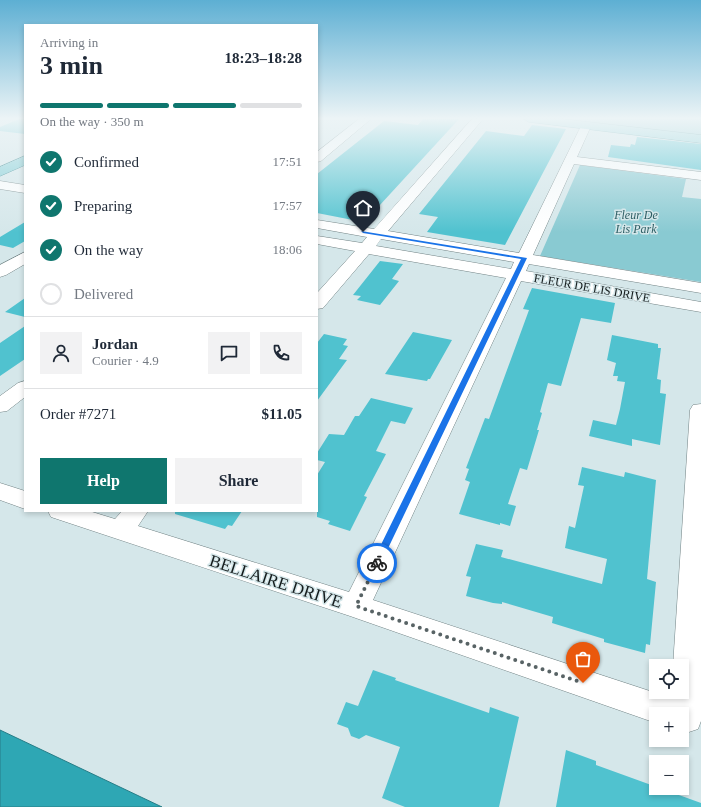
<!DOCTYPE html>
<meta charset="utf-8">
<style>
:root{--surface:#fff;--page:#f2f2f3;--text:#1f2937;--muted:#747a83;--line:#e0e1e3;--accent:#0f766e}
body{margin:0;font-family:Georgia,serif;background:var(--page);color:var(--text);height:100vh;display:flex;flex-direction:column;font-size:15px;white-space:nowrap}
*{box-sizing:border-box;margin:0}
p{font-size:13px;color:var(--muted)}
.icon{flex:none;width:22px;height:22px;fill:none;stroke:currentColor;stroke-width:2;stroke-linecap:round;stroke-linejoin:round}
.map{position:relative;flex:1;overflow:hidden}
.details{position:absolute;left:24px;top:24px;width:294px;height:488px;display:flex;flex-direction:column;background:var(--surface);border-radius:0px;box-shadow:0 2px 6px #0003}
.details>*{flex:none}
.tools{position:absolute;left:649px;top:659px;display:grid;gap:8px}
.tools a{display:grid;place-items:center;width:40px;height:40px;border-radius:0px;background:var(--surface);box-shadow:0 2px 6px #0003;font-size:20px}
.pin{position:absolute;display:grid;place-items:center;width:34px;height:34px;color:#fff;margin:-41px -17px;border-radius:50% 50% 50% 0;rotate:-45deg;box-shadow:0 0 4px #0007}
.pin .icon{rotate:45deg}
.courier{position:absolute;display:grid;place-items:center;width:40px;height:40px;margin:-20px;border:3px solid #1a73e8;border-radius:50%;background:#fff;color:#222;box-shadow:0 1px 5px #0007}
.overview em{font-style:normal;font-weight:700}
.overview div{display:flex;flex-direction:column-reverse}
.overview{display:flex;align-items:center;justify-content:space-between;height:68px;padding:0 16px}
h1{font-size:26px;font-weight:700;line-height:30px}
.bar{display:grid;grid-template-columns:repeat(4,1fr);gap:6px 4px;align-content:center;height:48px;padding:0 16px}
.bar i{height:5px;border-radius:3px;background:var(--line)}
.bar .active{background:var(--accent)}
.bar p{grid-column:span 4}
.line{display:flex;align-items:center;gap:10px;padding:0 16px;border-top:1px solid var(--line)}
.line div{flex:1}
.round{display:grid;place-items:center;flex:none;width:42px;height:42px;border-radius:0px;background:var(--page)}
ol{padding:0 16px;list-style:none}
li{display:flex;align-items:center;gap:12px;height:44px}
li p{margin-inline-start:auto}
li .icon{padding:4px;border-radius:50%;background:var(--accent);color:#fff;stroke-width:4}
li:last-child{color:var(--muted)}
li i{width:22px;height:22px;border:2px solid var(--line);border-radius:50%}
.primary-button{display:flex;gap:8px;margin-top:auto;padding:8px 16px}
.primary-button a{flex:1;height:46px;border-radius:0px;background:var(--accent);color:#fff;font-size:16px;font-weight:700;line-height:46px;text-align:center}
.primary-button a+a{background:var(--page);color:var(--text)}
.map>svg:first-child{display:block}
</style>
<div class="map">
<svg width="701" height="807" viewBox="0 0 701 807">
<rect width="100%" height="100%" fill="#d5e7ea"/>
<!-- green -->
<path fill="#89cad2" d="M549,119h152v17z
M580,165l106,14 -4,18 19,2v83l-161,-26z"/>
<!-- water -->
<path fill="#2ea7b4" stroke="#267d87" d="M0,730l162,77h-162z"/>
<!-- building -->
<path fill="#50c2cf" d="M19,119h6v15l-25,-3v-4z
M423,119h36l-91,99 -7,-1 -3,4 -41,-8v-39l67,-53 34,4z
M532,125l34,4 -61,116 -78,-13 11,-15 -19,-3 67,-83 38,5z
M637,137l64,7v26l-93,-13 3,-12 19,2 1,-3 4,1z
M25,222v19l-12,7 -13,-3v-8z
M380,261l23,3 -11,15 7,2 -19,24 -23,-5 4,-4 -8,-1z
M532,288l83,15 -4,20 -30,-5 -20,68 -13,-3 -8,29 2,1 -5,17h2l-12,40 -7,-2 -12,36 8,2 -6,20 -10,-3v2l-41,-11 11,-32 -5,-2 4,-11 -3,-1 19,-50 4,1 40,-109 -6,-1z
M25,298v19l-20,-5z
M25,326v33l-25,17v-33z
M413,332l39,8 -22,39h-2l-1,2 -42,-7z
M324,334l23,5 -4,6 5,1 -9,13 8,1 -30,41v-58z
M612,335l46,9v4h3l-4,31 4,1 -1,13 6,1 -6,51 -28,-6v7l-43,-10 4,-16 23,5 4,-16 5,-27 -8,-1 1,-5h-5l3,-13 -9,-3z
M371,398l42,10 -8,16 -14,-3 -15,30 10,3 -22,42 3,1 -17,34 -22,-7 2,-3 -13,-4v-42l8,-13 -8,-2v-7l12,-19 15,1 11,-19h4z
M582,467l42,10 1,-5 31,8 -9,99 9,3 -6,63 -4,-1 -1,9 -41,-11v-3l-52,-16 1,-6 -51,-15v2l-9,-1 -27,-7 5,-19 -5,-1 10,-32 27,6 -2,7 101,27 5,-25 -42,-11 4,-22 6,2 9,-42 -6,-1z
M175,511h67l-10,15 -4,-1 -3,4 -50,-15z
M373,670l23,8 -1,2 94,33 1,-6 29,10 -20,90h-94l-23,-9 18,-51 -34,-12 -7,4 -8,-3 -3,-8 -11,-4 9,-22 12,4z
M566,750l30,11v4l105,38v4h-145z"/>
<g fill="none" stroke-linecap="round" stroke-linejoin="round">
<!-- minor casing -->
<g stroke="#728385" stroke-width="1">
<path id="minor" d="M359,119h12l-50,42 -4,1v-10z
M472,119h11l-95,112 131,22 62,-127 1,-2h8l1,2 -14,31 124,15v8l-127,-16 -41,91 168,28v10l-172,-29 -3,7 175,31v10l-180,-31 -148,319 298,98v-6h11v-26h-9l17,-256 3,-5 8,-1v317l-3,8 -12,4 -4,-1v-18h-26v9l-306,-107 -299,-99 -3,-6h41l26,8 7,-8h26l-10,15 211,66 157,-314 -137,-24 -46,54 -6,1v-16l38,-42 -38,-7v-8l45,7 5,-6 -50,-9v-8l57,9zM381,239l133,23 -3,7 -135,-23z
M0,181l25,4v8l-25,-4z
M25,252v12l-19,11 -6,2v-12z
M25,381v16l-18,14 -7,1v-16l18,-13z
M0,483l25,8v18l-25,-9z"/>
</g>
<!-- major casing -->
<g stroke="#237982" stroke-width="1">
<path id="major" d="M524,119h38l139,16v8l-172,-21z
M25,156v9l-25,11v-9z"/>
</g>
<!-- minor -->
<use href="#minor" fill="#fff" fill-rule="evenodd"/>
<!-- major -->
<use href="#major" fill="#7fcdd5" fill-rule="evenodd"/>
</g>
<!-- sky -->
<linearGradient id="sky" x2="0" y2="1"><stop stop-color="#5dafd3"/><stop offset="0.51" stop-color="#ecf4f6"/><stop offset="1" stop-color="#ecf4f6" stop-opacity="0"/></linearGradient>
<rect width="701" height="232" fill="url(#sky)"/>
<!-- route -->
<path fill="#1a73e8" d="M361,231l166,27 -146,305 -4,3 -5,-3 149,-304 -158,-26z"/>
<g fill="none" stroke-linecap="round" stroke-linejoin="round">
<!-- done -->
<path stroke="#586365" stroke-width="4" stroke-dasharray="0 7.2" d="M377,563l-21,43 227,77"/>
</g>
<g text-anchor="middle" stroke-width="3" stroke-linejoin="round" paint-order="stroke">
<!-- far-park labels -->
<g font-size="12" font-style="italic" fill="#2d5e64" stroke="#d5e7ea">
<text x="636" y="219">Fleur De<tspan x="636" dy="14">Lis Park</tspan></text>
</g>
<!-- far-street labels -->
<g font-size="12" fill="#151c1d" stroke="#d5e7ea">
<text transform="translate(592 288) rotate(10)" y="4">FLEUR DE LIS DRIVE</text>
</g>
<!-- near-street labels -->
<g font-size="17" fill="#151c1d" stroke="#d5e7ea">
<text transform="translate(276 581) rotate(18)" y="6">BELLAIRE DRIVE</text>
</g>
</g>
</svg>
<div class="tools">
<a><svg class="icon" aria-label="locate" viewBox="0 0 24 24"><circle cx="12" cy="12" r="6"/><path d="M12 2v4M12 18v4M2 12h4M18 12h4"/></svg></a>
<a>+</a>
<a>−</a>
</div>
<div class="pin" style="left:583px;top:683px;background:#ea580c"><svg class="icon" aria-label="bag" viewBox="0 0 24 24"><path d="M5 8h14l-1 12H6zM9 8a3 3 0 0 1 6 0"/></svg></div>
<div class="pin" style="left:363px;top:232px;background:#1f2937"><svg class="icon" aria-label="home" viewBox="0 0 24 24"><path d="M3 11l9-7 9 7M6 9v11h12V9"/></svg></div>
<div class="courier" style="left:377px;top:563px"><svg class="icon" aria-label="bike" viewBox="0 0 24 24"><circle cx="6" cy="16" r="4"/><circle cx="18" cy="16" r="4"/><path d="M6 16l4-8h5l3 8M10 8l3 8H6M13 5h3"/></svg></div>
<section class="details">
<div class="overview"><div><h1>3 min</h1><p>Arriving in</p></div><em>18:23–18:28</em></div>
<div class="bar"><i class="active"></i><i class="active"></i><i class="active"></i><i></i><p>On the way · 350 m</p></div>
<ol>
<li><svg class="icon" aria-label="check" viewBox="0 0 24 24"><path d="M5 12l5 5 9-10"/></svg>Confirmed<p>17:51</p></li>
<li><svg class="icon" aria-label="check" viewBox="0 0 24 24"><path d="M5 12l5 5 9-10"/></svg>Preparing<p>17:57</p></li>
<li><svg class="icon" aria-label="check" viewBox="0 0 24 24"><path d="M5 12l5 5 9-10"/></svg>On the way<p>18:06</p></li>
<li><i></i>Delivered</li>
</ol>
<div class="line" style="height:72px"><a class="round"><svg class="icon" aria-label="person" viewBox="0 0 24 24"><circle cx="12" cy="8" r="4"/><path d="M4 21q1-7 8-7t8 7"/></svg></a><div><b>Jordan</b><p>Courier · 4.9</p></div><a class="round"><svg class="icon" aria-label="chat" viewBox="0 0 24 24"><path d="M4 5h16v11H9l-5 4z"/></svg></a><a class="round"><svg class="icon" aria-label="phone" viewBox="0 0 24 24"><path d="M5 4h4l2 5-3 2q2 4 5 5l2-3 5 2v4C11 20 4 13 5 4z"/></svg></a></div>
<div class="line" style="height:52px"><div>Order #7271</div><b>$11.05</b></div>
<div class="primary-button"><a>Help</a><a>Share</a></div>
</section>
</div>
